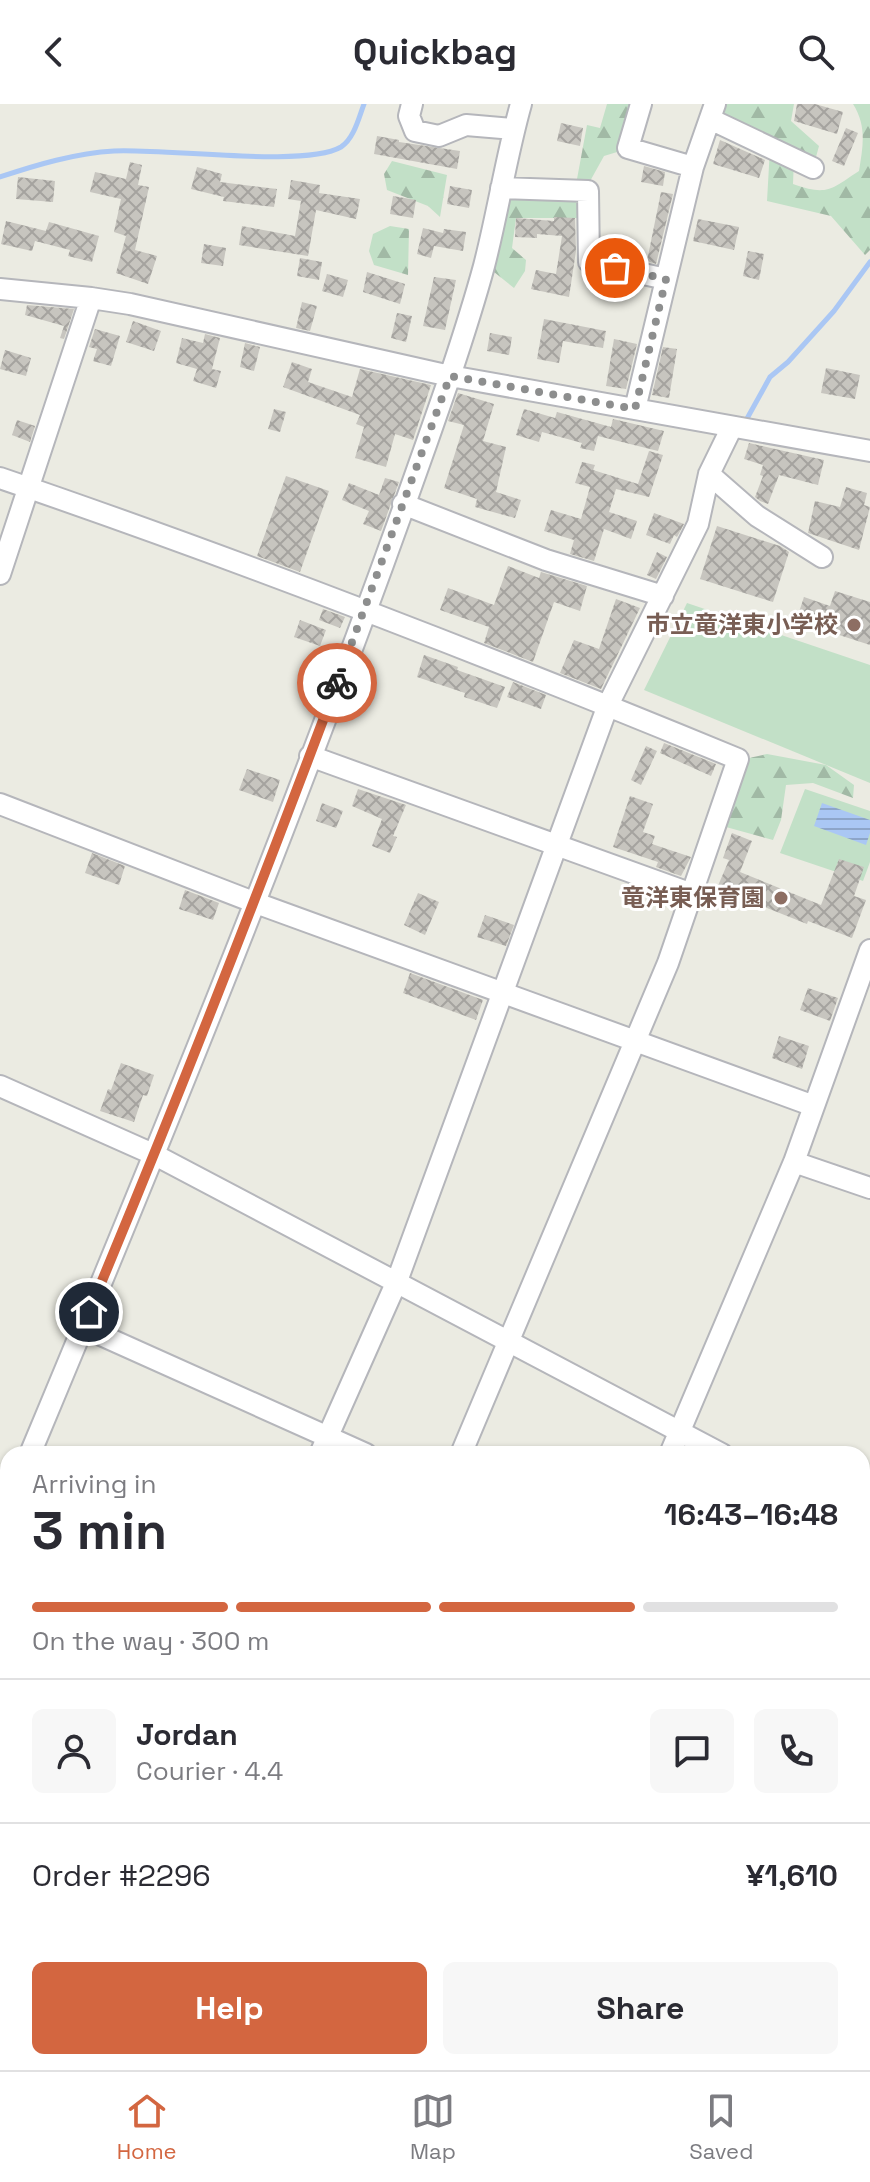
<!DOCTYPE html>
<meta charset="utf-8">
<style>
:root{--surface:#fff;--page:#f7f7f7;--text:#2b2b33;--muted:#7c7c81;--line:#e1e1e2;--accent:#d36640}
body{margin:0;font-family:"Space Grotesk","Noto Sans JP",sans-serif;background:var(--page);color:var(--text);height:100vh;display:flex;flex-direction:column;font-size:30px;white-space:nowrap}
*{box-sizing:border-box;margin:0}
p{font-size:26px;color:var(--muted)}
.icon{flex:none;width:44px;height:44px;fill:none;stroke:currentColor;stroke-width:2;stroke-linecap:round;stroke-linejoin:round}
.map{position:relative;flex:1;overflow:hidden}
.panel{position:absolute;left:0px;top:1342px;width:870px;height:624px;display:flex;flex-direction:column;background:var(--surface);border-radius:24px 24px 0 0;box-shadow:0 2px 6px #0004}
.panel>*{flex:none}
.pin{position:absolute;display:grid;place-items:center;width:68px;height:68px;color:#fff;margin:-34px;border:4px solid #fff;border-radius:50%;box-shadow:0 2px 8px #0007}
.courier{position:absolute;display:grid;place-items:center;width:80px;height:80px;margin:-40px;border:6px solid #d36640;border-radius:50%;background:#fff;color:#222;box-shadow:0 2px 10px #0007}
.head em{font-style:normal;font-weight:600}
.head div{display:flex;flex-direction:column-reverse}
.head{display:flex;align-items:center;justify-content:space-between;height:136px;padding:0 32px}
h1{font-size:52px;font-weight:600;line-height:60px}
.bar{display:grid;grid-template-columns:repeat(4,1fr);gap:12px 8px;align-content:center;height:96px;padding:0 32px}
.bar i{height:10px;border-radius:6px;background:var(--line)}
.bar .current{background:var(--accent)}
.bar p{grid-column:span 4}
.line{display:flex;align-items:center;gap:20px;padding:0 32px;border-top:2px solid var(--line)}
.line div{flex:1}
.round{display:grid;place-items:center;flex:none;width:84px;height:84px;border-radius:12px;background:var(--page)}
.cta{display:flex;gap:16px;margin-top:auto;padding:16px 32px}
.cta a{flex:1;height:92px;border-radius:12px;background:var(--accent);color:#fff;font-size:32px;font-weight:600;line-height:92px;text-align:center}
.cta a+a{background:var(--page);color:var(--text)}
header{display:flex;justify-content:space-between;align-items:center;height:104px;padding:0 32px;background:var(--surface);font-size:36px;font-weight:600}
.menu{display:flex;justify-content:space-around;align-items:center;height:112px;border-top:2px solid var(--line);background:var(--surface);font-size:22px;color:var(--muted)}
.menu a{display:grid;justify-items:center;gap:4px}
.menu .current{color:var(--accent)}
.map>svg:first-child{display:block}
</style>
<header><svg class="icon" aria-label="back" viewBox="0 0 24 24"><path d="M15 5l-7 7 7 7"/></svg>Quickbag<svg class="icon" aria-label="search" viewBox="0 0 24 24"><circle cx="10" cy="10" r="6"/><path d="M15 15l6 6"/></svg></header>
<div class="map">
<svg width="870" height="1966" viewBox="0 0 870 1966">
<defs>
<pattern id="forest-firs" width="22" height="20" patternUnits="userSpaceOnUse" patternTransform="scale(2)"><rect width="22" height="20" fill="#c2e0c7"/><path d="M5 1l3.5 6h-7zM16 11l3.5 6h-7z" fill="#a1b9a5"/></pattern>
<pattern id="water-rules" width="6" height="5" patternUnits="userSpaceOnUse" patternTransform="scale(2)"><rect width="6" height="5" fill="#aac7f4"/><path d="M0 2.5h6" fill="none" stroke="#8da5c9"/></pattern>
<pattern id="building-cross-hatch" width="8" height="8" patternUnits="userSpaceOnUse" patternTransform="scale(2)"><rect width="8" height="8" fill="#c7c5bf"/><path d="M0 0l8 8M0 8l8-8" fill="none" stroke="#a5a39f"/></pattern>
</defs>
<rect width="100%" height="100%" fill="#ebebe2"/>
<!-- forest -->
<path fill="url(#forest-firs)" d="M607,0h33l-13,45 -23,7 -15,27 -12,-4 10,-54 13,3z
M716,0h78l-3,17 28,25 -6,22 -19,-9 -1,25c34,12 37,6 66,-13 4,-25 8,-45 -6,-67h17v146l-5,5 -34,-39 -64,-15 3,-53 -58,-34z
M392,57l55,14 -7,42 -12,-11 -41,-16 -3,-16z
M532,85l56,2v27h-72l-4,30 14,12 -1,11 -11,17 -20,-16 15,-74z
M390,122l19,3 -1,46 -34,-10 -5,-14 4,-17z
M767,650l59,11 28,20 -1,13 -40,-15 -27,2 -5,35 -8,20 -47,-13 23,-69z"/>
<!-- park -->
<path fill="#c2e0c7" d="M687,499l183,62v118l-226,-93z
M805,685l65,22v51l-7,19 -83,-28z"/>
<!-- water -->
<path fill="url(#water-rules)" d="M822,699l48,17v13l-4,12 -52,-19z"/>
<g fill="none" stroke-linecap="round" stroke-linejoin="round">
<!-- stream -->
<path stroke="#aac7f4" stroke-width="5" d="M0,73c36,-12 76,-24 114,-26 50,-3 191,17 227,-4 13,-8 18,-30 23,-43
M744,320l26,-47 18,-15 46,-51 36,-49
M0,1458l8,1
M862,1580l8,1"/>
</g>
<!-- building -->
<path fill="url(#building-cross-hatch)" d="M797,0h18l28,8 -6,22 -43,-13z
M561,19l22,5 -3,18 -23,-5z
M846,24l12,5 -14,33 -12,-5z
M377,32l22,4v2l61,9 -3,18 -83,-15z
M720,36l45,20 -6,18 -46,-14z
M130,58l12,3 -4,20 11,2 -14,63 22,6 -9,28 -32,-11 10,-37 -12,-4 7,-33 -31,-7 5,-20 31,7z
M644,62l21,6 -2,14 -22,-4z
M197,63l25,7 -2,8 57,7 -3,18 -51,-6 1,-4 -33,-8z
M18,73l37,4 -2,21 -37,-3z
M291,76l29,5 -1,8 41,6 -4,20 -40,-9 -8,46 -69,-11 3,-19 53,10 6,-35 -13,-2z
M450,82l22,4 -3,18 -22,-4z
M661,88l12,2 -17,70 -9,-3z
M393,92l23,4 -3,18 -23,-4z
M554,113l21,1 1,33 -7,46 -38,-8 5,-19 20,4 6,-38 -25,-2v4l-22,-1 1,-19 38,3z
M698,115l41,8 -5,23 -41,-9z
M6,117l40,10 3,-9 50,14 -7,26 -24,-6 2,-6 -35,-9 -3,10 -31,-7z
M423,124l20,5 1,-4 22,3 -3,19 -29,-5 -3,12 -14,-4z
M204,140l22,4 -3,18 -22,-3z
M748,147l16,3 -5,26 -16,-4z
M300,154l22,4 -3,18 -22,-4z
M367,168l38,12 -5,20 -37,-12z
M327,170l21,6 -5,17 -21,-6z
M434,173l22,3 -11,50 -22,-4z
M302,198l15,4 -7,25 -14,-3z
M27,201l47,4 -10,30 -4,-1 4,-12 -39,-11z
M397,209l15,3 -6,26 -15,-4z
M544,215l62,12 -3,17 -40,-7 -4,22 -22,-4z
M133,217l28,10 -7,20 -28,-9z
M95,225l25,7 -9,30 -18,-5 4,-12 -8,-2z
M490,229l22,4 -3,18 -22,-4z
M205,230l15,4 -8,31 9,2 -5,17 -23,-7 4,-12 -21,-6 6,-25 21,5z
M614,235l23,5 -11,45 -20,-3z
M245,239l15,4 -6,24 -14,-4z
M663,243l14,2 -8,49 -17,-3z
M5,246l26,8 -5,18 -26,-7z
M292,258l20,7 -4,13 44,15 8,-28 71,16 -18,55 -18,-6 -9,33 -31,-9 9,-31 -8,-3 4,-9 -77,-28z
M826,264l34,7 -5,24 -34,-6z
M458,289l36,11 -11,37 23,6 -10,45 25,8 -6,18 -40,-11 2,-8 -33,-11 20,-63 -16,-4z
M274,305l12,3 -6,20 -12,-3z
M524,305l31,9 2,-6 54,15 2,-8 51,12 -6,20 -60,-15 -4,15 -14,-3 2,-5 -40,-11 -3,10 -23,-7z
M17,316l18,6 -5,16 -18,-7z
M749,339l75,17 -6,25 -39,-10 -11,29 -8,-3 -5,-4 8,-21 -3,-1 3,-10 -19,-6z
M649,347l14,4 -14,42 -33,-8 -7,23 28,9 -6,18 -27,-10 -10,32 -24,-7 4,-14 -30,-9 7,-21 30,9 9,-32 -15,-4 7,-21 13,3 -2,5 45,14z
M286,372l43,15 -29,81 -43,-16z
M385,374l14,4 -18,49 -18,-7 6,-13 -27,-11 7,-17 30,12z
M846,383l21,6 -3,12 6,2 -11,43 -51,-17 7,-32 25,6z
M654,409l30,11 -7,13 -3,-2 -4,9 -24,-9z
M717,422l63,20 9,6 -16,50 -73,-23z
M657,448l10,5 -11,22 -9,-4z
M508,462l31,12 2,-6 46,14 -7,25 -26,-9 -21,60 -49,-19 5,-16 -49,-17 8,-22 46,17z
M835,487l35,11v43l-74,-24 8,-24 26,9z
M616,495l24,9 -39,81 -41,-16 14,-33 25,9z
M323,505l22,8 -5,11 -21,-8z
M300,516l26,10 -6,16 -26,-9z
M424,551l34,12 -1,3 48,17 -8,21 -33,-11 1,-4 -48,-16z
M513,578l33,13 -5,14 -34,-12z
M664,639l52,21 -5,12 -51,-23z
M646,642l11,5 -16,34 -10,-5z
M247,665l33,11 -7,22 -34,-12z
M358,685l48,16 -13,31 4,1 -7,16 -18,-7 10,-27 -30,-13z
M630,692l23,8 -10,28 12,4 -3,8 39,13 -10,19 -25,-9 2,-5 -45,-15z
M322,699l21,8 -7,17 -20,-7z
M732,729l20,8 -12,31 81,33 18,-46 25,8 -10,29 12,4 -14,38 -44,-17 -1,3 -90,-36 12,-28 -6,-2z
M92,749l33,13 -6,19 -34,-12z
M185,786l34,13 -6,17 -34,-11z
M418,789l21,9 -14,33 -21,-10z
M485,811l29,10 -8,21 -29,-9z
M410,869l73,27 -7,20 -73,-27z
M808,884l30,10 -8,23 -30,-11z
M779,932l30,10 -7,23 -30,-11z
M121,959l33,12 -7,21 -4,-1 -9,27 -34,-11 8,-22 3,1z"/>
<g fill="none" stroke-linecap="round" stroke-linejoin="round">
<!-- minor casing -->
<g stroke="#b5b6bb" stroke-width="24">
<path id="minor" d="M412,0l-3,12 6,15 24,5 27,-11 48,4
M641,0l-13,44 65,19
M710,15l103,49
M501,84l87,3 1,71 77,17
M0,185l91,9 39,6 320,72 420,75
M635,305l58,-242 22,-63
M709,370l48,42 65,41
M0,374c249,85 495,181 738,281l-70,204 -207,491
M403,400l143,56 117,36
M0,470l91,-276
M310,652l382,138
M0,700l256,99 558,203
M0,982l155,69 567,299
M794,1058l76,26
M83,1223l283,127
M30,1350c149,-356 294,-713 420,-1078 12,-36 24,-73 34,-110 14,-54 22,-109 37,-162
M320,1350l77,-173 211,-576 90,-181 11,-50 23,-47
M670,1350l124,-292 76,-212
M0,1422l8,-20
M862,1424l8,4
M683,1958l56,8
M521,1966l1,-8"/>
</g>
<!-- minor -->
<use href="#minor" stroke="#fff" stroke-width="20"/>
</g>
<g fill="none" stroke-linecap="round" stroke-linejoin="round">
<!-- done -->
<path stroke="#8d8e8e" stroke-width="8" stroke-dasharray="0 14.4" d="M337,579l113,-307 185,33 31,-130 -51,-11"/>
<!-- route -->
<path stroke="#d36640" stroke-width="10" d="M89,1208c87,-208 169,-418 248,-629"/>
</g>
<!-- markers -->
<g fill="#8d6e63" stroke="#fff" stroke-width="3">
<circle cx="854" cy="521" r="8"/>
<circle cx="781" cy="794" r="8"/>
</g>
<g text-anchor="middle" stroke-width="6" stroke-linejoin="round" paint-order="stroke">
<!-- education labels -->
<g font-size="24" font-weight="bold" fill="#785e54" stroke="#fff" text-anchor="end">
<text x="838" y="529">市立竜洋東小学校</text>
<text x="765" y="802">竜洋東保育園</text>
</g>
</g>
</svg>
<div class="pin" style="left:615px;top:164px;background:#ea580c"><svg class="icon" aria-label="bag" viewBox="0 0 24 24"><path d="M5 8h14l-1 12H6zM9 8a3 3 0 0 1 6 0"/></svg></div>
<div class="pin" style="left:89px;top:1208px;background:#1f2937"><svg class="icon" aria-label="home" viewBox="0 0 24 24"><path d="M3 11l9-7 9 7M6 9v11h12V9"/></svg></div>
<div class="courier" style="left:337px;top:579px"><svg class="icon" aria-label="bike" viewBox="0 0 24 24"><circle cx="6" cy="16" r="4"/><circle cx="18" cy="16" r="4"/><path d="M6 16l4-8h5l3 8M10 8l3 8H6M13 5h3"/></svg></div>
<section class="panel">
<div class="head"><div><h1>3 min</h1><p>Arriving in</p></div><em>16:43–16:48</em></div>
<div class="bar"><i class="current"></i><i class="current"></i><i class="current"></i><i></i><p>On the way · 300 m</p></div>
<div class="line" style="height:144px"><a class="round"><svg class="icon" aria-label="person" viewBox="0 0 24 24"><circle cx="12" cy="8" r="4"/><path d="M4 21q1-7 8-7t8 7"/></svg></a><div><b>Jordan</b><p>Courier · 4.4</p></div><a class="round"><svg class="icon" aria-label="chat" viewBox="0 0 24 24"><path d="M4 5h16v11H9l-5 4z"/></svg></a><a class="round"><svg class="icon" aria-label="phone" viewBox="0 0 24 24"><path d="M5 4h4l2 5-3 2q2 4 5 5l2-3 5 2v4C11 20 4 13 5 4z"/></svg></a></div>
<div class="line" style="height:104px"><div>Order #2296</div><b>¥1,610</b></div>
<div class="cta"><a>Help</a><a>Share</a></div>
</section>
</div>
<nav class="menu">
<a class="current"><svg class="icon" aria-label="home" viewBox="0 0 24 24"><path d="M3 11l9-7 9 7M6 9v11h12V9"/></svg>Home</a>
<a><svg class="icon" aria-label="map" viewBox="0 0 24 24"><path d="M3 6l6-2 6 2 6-2v14l-6 2-6-2-6 2zM9 4v14M15 6v14"/></svg>Map</a>
<a><svg class="icon" aria-label="saved" viewBox="0 0 24 24"><path d="M7 4h10v16l-5-4-5 4z"/></svg>Saved</a>
</nav>
